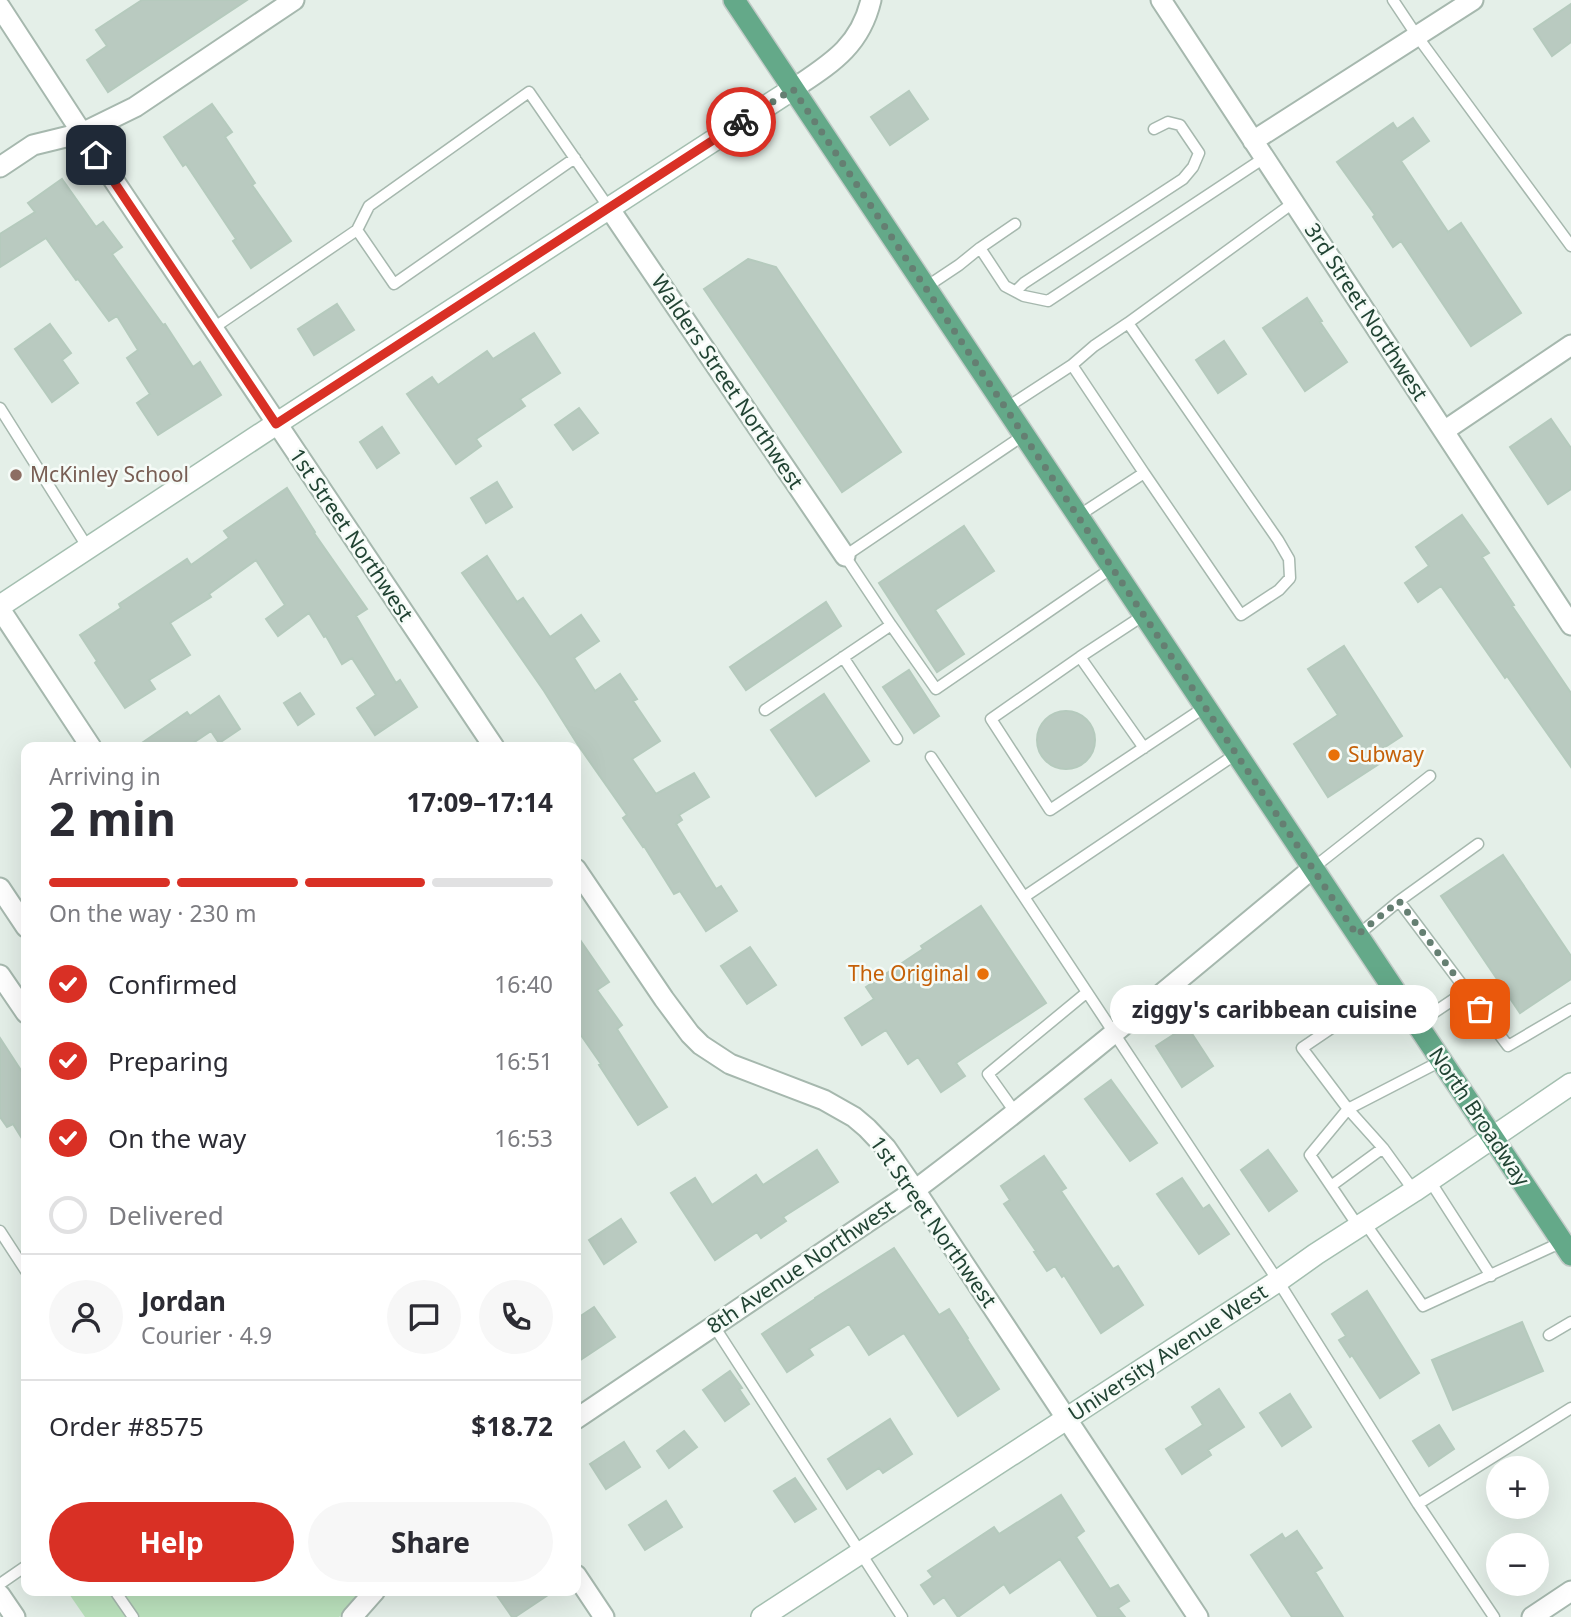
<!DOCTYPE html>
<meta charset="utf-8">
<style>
:root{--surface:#fff;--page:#f7f7f7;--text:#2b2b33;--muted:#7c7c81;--line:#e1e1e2;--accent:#d93025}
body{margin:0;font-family:"Noto Sans",sans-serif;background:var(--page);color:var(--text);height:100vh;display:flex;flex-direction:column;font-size:26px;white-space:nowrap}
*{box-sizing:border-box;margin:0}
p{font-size:23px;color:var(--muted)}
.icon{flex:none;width:38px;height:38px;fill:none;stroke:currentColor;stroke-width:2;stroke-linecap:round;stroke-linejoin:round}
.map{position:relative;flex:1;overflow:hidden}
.side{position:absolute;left:21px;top:742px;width:560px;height:854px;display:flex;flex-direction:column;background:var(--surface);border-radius:14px;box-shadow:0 7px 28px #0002}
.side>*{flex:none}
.tools{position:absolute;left:1486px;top:1456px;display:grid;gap:14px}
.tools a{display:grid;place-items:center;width:63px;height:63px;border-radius:50%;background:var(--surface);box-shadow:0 7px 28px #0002;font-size:35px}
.pin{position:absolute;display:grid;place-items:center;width:60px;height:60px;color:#fff;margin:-30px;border-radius:14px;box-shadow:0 4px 10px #0006}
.courier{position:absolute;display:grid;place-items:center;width:70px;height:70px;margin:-35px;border:5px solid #d93025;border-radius:50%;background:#fff;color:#222;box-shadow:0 2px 9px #0007}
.bubble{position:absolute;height:49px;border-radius:24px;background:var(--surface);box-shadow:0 7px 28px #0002;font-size:23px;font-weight:700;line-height:49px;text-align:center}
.overview em{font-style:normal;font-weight:700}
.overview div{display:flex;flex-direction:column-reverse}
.overview{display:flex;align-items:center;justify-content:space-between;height:119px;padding:0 28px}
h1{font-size:46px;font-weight:700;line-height:52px}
.bar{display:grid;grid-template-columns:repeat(4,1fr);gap:10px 7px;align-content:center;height:84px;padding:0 28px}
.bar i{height:9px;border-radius:5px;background:var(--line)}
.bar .selected{background:var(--accent)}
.bar p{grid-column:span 4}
.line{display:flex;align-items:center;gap:18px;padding:0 28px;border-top:2px solid var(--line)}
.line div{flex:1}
.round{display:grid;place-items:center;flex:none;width:74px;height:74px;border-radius:37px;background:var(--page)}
ol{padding:0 28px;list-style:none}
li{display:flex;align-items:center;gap:21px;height:77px}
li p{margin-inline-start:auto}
li .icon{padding:7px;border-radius:50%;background:var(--accent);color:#fff;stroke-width:4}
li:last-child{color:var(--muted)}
li i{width:38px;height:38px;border:4px solid var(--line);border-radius:50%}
.button{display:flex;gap:14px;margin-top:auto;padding:14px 28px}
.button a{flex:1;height:80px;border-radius:42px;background:var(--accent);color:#fff;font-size:28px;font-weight:700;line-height:80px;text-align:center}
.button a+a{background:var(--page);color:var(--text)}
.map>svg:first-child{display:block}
</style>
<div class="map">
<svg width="1571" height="1617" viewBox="0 0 1571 1617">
<rect width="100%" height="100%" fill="#e4efe8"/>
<!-- green -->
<path fill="#bbe2bd" d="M67,1591h302l-30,26h-254z"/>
<!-- building -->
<path fill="#b9cac0" stroke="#b5cabd" stroke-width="2" d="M142,0h105l-139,92 -21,-32 20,-14 -11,-16z
M1571,4v38l-19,14 -18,-27z
M909,91l19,28 -38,26 -19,-28z
M212,104l20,28 -7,5 30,46 -3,2 39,56 -40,27 -18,-27 3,-2 -50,-75 -3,2 -19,-29z
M1413,118l16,23 -28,20 47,71 13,-9 60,90 -50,33 -70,-105 -8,6 -20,-30 2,-2 -38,-53 56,-39 4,6z
M62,179l34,48 7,-5 19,25 -10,7 51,71 2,-1 28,43 7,-5 21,33 -63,40 -21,-32 13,-9 -23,-36 11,-8 -21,-34 -8,5 -31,-42 -2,1 -30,-42 -46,29v-33l35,-22 -7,-9z
M748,259l28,8 125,185 -59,40 -138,-203z
M1307,298l15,23 -2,1 27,40 -42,29 -42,-63z
M337,304l17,26 -40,25 -16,-26z
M50,324l21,29 -9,7 16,23 -26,19 -37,-53z
M534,333l26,40 -40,26 5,7 -49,33 5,7 -25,18 -49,-70 25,-17 6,8 49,-34 6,8z
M1224,341l22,33 -28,19 -22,-33z
M579,408l19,25 -25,17 -18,-25z
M1551,419l20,29v41l-23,15 -38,-57z
M382,427l17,26 -22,15 -17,-26z
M497,482l15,25 -26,16 -15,-25z
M287,488l28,44 -1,1 53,76 -11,7 40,67 4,-3 17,27 -42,28 -18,-27 19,-13 -24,-37 -10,6 -16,-28 -2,1 -15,-24 -31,23 -12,-17 19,-14 -29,-45 -47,34 2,3 -41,26 20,32 -41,25 6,9 -30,19 -30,-45 2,-2 -17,-26 41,-27 -2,-4 68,-45 4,6 38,-27 -5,-7z
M1462,515l27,38 -7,4 32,48 -2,1 59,87v74l-64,-91 -2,2 -64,-92 -23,16 -13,-19 24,-17 -13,-19z
M964,526l30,45 -59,39 29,44 -27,18 -58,-89z
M487,556l30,46 6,-4 27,39 31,-22 18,26 -25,17 21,33 25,-17 17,25 -4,2 27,40 -28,18 24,35 38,-21 15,24 -30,18 3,5 -6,4 40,65 5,-3 16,25 -31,20 -26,-40 -6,3 -30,-48 -1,1 -20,-29 4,-3 -49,-70 -34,-54 -82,-118z
M826,602l15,24 -95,64 -16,-23z
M1344,646l58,90 -29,19 6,9 -51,33 -34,-53 44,-29 -30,-46z
M909,670l30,46 -25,17 -31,-46z
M300,693l14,21 -16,11 -14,-22z
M824,694l45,67 -53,35 -45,-66z
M219,696l21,33 -21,14 -8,-12 -24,16h-51l51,-35 3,4z
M1037 740a29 29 0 1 1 58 0a29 29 0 1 1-58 0Z
M1503,855l68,101v23l-51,34 -79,-117z
M981,906l65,97 -90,60 9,13 -24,16 -23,-35 -10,7 -22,-34 -24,15 -17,-27 29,-19 -8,-12 57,-38 -2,-3z
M576,934l33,48 -12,8 25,35 -5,4 50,78 -29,18 -39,-60 2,-1 -25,-36z
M750,947l26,38 -29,19 -26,-38z
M1187,1026l26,40 -31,21 -26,-41z
M0,1038l26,40v67l-13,-21 -6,3 -7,-10z
M1111,1080l46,63 -27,18 -45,-62z
M817,1150l21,32 -55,35 3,4 -25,17 -4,-6 -42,28 -44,-67 24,-15 17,27 44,-30 7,10z
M1268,1150l29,41 -28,20 -28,-41z
M1044,1156l22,32 -5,3 52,78 5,-3 25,39 -42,28 -37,-58 -2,2 -7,-11 -8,5 -13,-19 2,-1 -32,-47 6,-4 -9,-14z
M1182,1178l21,31 6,-4 20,29 -30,20 -42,-60z
M621,1219l15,23 -32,22 -15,-24z
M894,1248l45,67 10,-6 19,29 -1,1 32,50 -41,27 -54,-83 -35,22 -20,-31 -40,25 4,6 -26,17 -25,-38 53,-35v-1z
M1367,1291l52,82 -39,25 -28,-43 -2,2 -11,-17 7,-4 -14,-22z
M594,1307l21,30 -39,26v-44z
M1522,1322l21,49 -90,39 -21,-50z
M730,1371l12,17 -3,1 10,15 -24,17 -22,-31z
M1219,1389l25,38 -36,23 3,5 -29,19 -16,-25 37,-24 -11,-18z
M1290,1394l21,33 -29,19 -22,-33z
M890,1419l22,35 -29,19 -4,-5 -32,21 -19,-30z
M1439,1425l15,24 -25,17 -16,-25z
M684,1431l13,16 -28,21 -12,-17z
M624,1442l16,25 -34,22 -16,-25z
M795,1478l21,31 -21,13 -21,-31z
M1061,1495l23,36 -8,6 34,52 8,-4 11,16 -11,7 7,9h-27l-38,-58 -50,34 -6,-9 -46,33 -14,-20 -10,7 -13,-19 12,-8 -5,-6 66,-44 5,7z
M666,1501l16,26 -37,23 -16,-25z
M1297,1531l25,37 -7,4 28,45h-51l-41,-62 31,-21 3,5z
M494,1591h60l-39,26h-3z"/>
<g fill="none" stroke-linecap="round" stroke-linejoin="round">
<!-- lane casing -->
<g stroke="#a6b8ae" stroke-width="13">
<path id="lane" d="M1393,0l24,36 154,210
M357,230l37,54 181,-126
M980,248l35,-24
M926,287l33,-22 21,-17 25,38 19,10 24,5 216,-143
M1016,291l8,-8 159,-104 10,-12 6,-14 -19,-28 -12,-3 -14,7
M1128,323l150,217 11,19 1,19 -11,12 -38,25 -97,-142
M212,329l145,-99 12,-24 160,-114 80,116
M1072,365l72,108 -66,43
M0,408l88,140
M1006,408l66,-43 22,-19 34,-23 165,-120
M1144,615l-64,42 -89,62 59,91 155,-103
M891,625l-46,-69 179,-121
M843,657l54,82
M1080,657l64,91
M765,710l126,-85 45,64 176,-121
M931,757l93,140 212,-143
M1478,844l-79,57 109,145 63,-37
M1313,868l117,-92
M1024,897l254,384 140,223 76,113
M1358,935l41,-34
M1417,1024l49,-33
M1015,1112l-27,-38 98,-81
M1430,1181l61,95
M1331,1186l52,-38
M1414,1191l-31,-43 -35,-39 93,-48
M1365,1223l58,83 139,-64
M1358,1226l-48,-71 38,-46 -46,-61 90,-61
M0,1231l26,40
M714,1326l188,291
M1549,1335l22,-13
M1418,1504l153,-96
M0,1584l26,-18
M115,1591l18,26"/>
</g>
<!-- street casing -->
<g stroke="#a6b8ae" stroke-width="23">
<path id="street" d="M1161,0l410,625
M0,7l82,126 412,614
M793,89c37,-25 67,-42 78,-89
M1253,141l220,-141
M0,167l33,-22 49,-12 53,-26 159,-107
M609,208l236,348
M1444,431l127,-86
M0,609l91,138
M576,869l88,130 26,35 11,11 29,19 94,36 30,17 13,11 19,20 29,42 283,427
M0,888l26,39
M0,975l26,38
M576,1419l339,-229c137,-103 267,-213 398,-322
M576,1575l28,42
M0,1595l15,22
M352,1617l23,-26
M1532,1617l39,-26"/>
</g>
<!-- secondary casing -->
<g stroke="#a4bfb0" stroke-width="24">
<path id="secondary" d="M0,606l276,-182 517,-335
M762,1617l516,-336 38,-27 98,-63 157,-107"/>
</g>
<!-- primary casing -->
<g stroke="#c1cac6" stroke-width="24">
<path id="primary" d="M734,0l837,1255"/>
</g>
<!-- lane -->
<use href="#lane" stroke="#fff" stroke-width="10"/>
<!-- street -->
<use href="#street" stroke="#fff" stroke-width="19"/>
<!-- secondary -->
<use href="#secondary" stroke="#fff" stroke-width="21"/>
<!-- primary -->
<use href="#primary" stroke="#64a989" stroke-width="21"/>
</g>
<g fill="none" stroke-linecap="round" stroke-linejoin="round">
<!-- done -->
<path stroke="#657f72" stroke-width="7" stroke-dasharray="0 12.6" d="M741,122l52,-33 564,846 42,-34 81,108"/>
<!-- route -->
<path stroke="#d93025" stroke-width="9" d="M96,155l180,269 465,-302"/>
</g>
<!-- markers -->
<circle fill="#8d6e63" stroke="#f5fbf7" stroke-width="2.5" cx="16" cy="475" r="7"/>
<g fill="#e8710a" stroke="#f5fbf7" stroke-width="2.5">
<circle cx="1334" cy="755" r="7"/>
<circle cx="983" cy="974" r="7"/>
</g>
<g text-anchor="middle" stroke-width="5" stroke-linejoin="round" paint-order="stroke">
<!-- street labels -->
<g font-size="21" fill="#214333" stroke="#f5fbf7">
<text transform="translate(1366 312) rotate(57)" y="7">3rd Street Northwest</text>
<text transform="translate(727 382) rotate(56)" y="7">Walders Street Northwest</text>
<text transform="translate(351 535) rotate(56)" y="7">1st Street Northwest</text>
<text transform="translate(1479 1117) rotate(56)" y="7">North Broadway</text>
<text transform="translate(933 1222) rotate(55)" y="7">1st Street Northwest</text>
<text transform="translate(801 1267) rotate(-34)" y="7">8th Avenue Northwest</text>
<text transform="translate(1168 1353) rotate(-33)" y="7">University Avenue West</text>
</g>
<!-- education labels -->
<g font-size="21" fill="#785e54" stroke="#f5fbf7" text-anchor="start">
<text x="30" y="482">McKinley School</text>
</g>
<!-- food labels -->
<g font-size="21" fill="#c56008" stroke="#f5fbf7" text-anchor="start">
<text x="1348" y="762">Subway</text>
<text x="969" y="981" text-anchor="end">The Original</text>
</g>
</g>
</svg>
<div class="tools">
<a>+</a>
<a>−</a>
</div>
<div class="pin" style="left:1480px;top:1009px;background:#ea580c"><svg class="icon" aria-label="bag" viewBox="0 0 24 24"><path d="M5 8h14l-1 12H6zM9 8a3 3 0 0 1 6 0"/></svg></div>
<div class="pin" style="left:96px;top:155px;background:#1f2937"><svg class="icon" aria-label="home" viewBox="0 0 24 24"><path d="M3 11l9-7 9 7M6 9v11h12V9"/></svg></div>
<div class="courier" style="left:741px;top:122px"><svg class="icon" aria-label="bike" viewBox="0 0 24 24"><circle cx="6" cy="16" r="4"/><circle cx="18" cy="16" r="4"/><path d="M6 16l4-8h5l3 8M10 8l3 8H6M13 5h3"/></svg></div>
<div class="bubble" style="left:1110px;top:985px;width:329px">ziggy's caribbean cuisine</div>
<section class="side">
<div class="overview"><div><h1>2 min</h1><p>Arriving in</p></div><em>17:09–17:14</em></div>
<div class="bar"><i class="selected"></i><i class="selected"></i><i class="selected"></i><i></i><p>On the way · 230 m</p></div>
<ol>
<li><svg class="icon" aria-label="check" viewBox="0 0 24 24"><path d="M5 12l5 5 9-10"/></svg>Confirmed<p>16:40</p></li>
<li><svg class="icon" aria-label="check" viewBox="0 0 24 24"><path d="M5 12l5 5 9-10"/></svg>Preparing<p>16:51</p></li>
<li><svg class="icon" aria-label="check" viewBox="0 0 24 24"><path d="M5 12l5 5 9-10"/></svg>On the way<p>16:53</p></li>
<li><i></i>Delivered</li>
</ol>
<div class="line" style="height:126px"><a class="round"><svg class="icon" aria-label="person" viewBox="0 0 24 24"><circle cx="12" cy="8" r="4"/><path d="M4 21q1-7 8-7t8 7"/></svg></a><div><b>Jordan</b><p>Courier · 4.9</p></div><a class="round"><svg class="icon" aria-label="chat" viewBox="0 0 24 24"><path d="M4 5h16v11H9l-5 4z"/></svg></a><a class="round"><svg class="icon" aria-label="phone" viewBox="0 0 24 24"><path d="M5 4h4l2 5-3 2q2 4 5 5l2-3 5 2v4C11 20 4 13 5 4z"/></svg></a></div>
<div class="line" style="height:91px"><div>Order #8575</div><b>$18.72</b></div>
<div class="button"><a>Help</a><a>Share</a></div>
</section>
</div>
